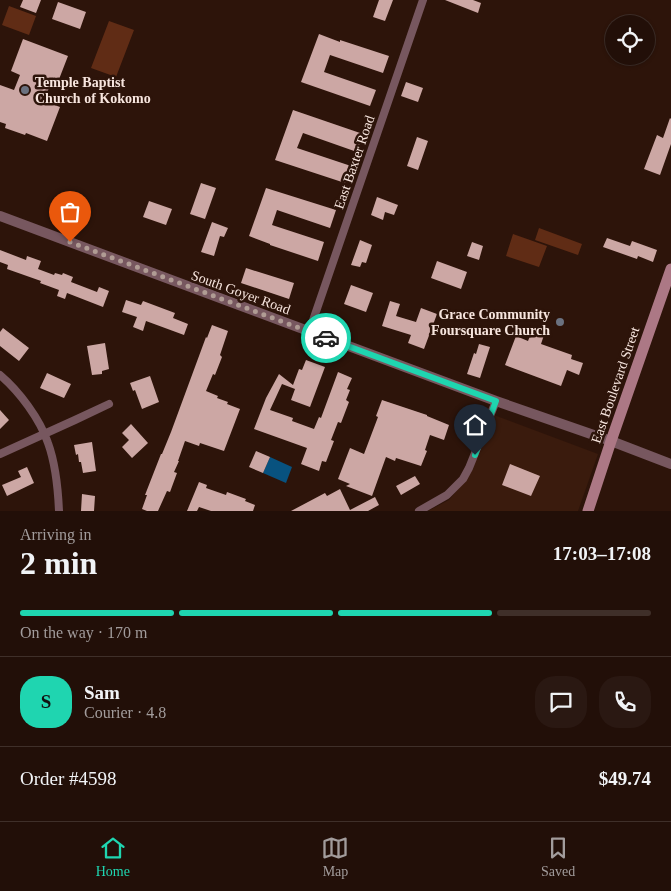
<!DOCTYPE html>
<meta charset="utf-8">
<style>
:root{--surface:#220f08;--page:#2a1812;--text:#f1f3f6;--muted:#a29c9c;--line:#3f2f29;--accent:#1fd5b0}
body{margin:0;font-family:"Times New Roman",serif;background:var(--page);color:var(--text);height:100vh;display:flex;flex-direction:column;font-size:19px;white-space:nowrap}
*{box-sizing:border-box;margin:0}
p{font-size:16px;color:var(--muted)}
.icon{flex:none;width:28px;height:28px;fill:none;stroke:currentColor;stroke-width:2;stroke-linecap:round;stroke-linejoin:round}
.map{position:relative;height:511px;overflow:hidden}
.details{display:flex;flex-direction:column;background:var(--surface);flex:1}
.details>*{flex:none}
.fabs{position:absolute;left:605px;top:15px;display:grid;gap:10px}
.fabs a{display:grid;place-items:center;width:50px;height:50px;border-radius:50%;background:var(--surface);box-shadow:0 1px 4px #0004,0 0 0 1px var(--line);font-size:25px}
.pin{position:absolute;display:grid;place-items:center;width:42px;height:42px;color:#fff;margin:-51px -21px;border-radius:50% 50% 50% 0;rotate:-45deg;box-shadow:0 0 5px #0007}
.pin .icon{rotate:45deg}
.courier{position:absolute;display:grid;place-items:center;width:50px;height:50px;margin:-25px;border:4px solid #1fd5b0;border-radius:50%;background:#fff;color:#222;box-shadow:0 1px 6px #0007}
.headline em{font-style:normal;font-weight:700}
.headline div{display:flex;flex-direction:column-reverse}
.headline{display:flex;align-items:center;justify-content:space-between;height:85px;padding:0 20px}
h1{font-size:32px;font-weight:700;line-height:38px}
.bar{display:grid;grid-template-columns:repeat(4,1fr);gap:8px 5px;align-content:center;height:60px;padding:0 20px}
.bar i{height:6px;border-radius:4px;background:var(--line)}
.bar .on{background:var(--accent)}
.bar p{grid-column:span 4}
.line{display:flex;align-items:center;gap:12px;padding:0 20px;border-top:1px solid var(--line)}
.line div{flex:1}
.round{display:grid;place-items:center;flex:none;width:52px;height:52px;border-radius:20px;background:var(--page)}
.menu{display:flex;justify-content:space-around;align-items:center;height:70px;border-top:1px solid var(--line);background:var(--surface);font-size:14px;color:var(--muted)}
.menu a{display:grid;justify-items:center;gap:2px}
.menu .on{color:var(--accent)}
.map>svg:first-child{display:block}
</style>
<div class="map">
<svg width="671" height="511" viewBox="0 0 671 511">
<rect width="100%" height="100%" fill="#2d140a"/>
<!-- built -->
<path fill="#3a1b0d" d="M494,415l104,39 -20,57h-150l21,-11 19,-23 12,-25z"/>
<!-- green -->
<path fill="#602c15" d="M9,6l27,10 -7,19 -27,-10z
M109,21l25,9 -18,47 -25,-9z
M539,228l43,16 -4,11 -43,-15z
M513,234l34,12 -8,21 -33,-11z"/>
<!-- water -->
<path fill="#08527f" d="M270,457l22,10 -6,16 -23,-10z"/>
<!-- building -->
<path fill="#cca7a4" d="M23,0h18l-5,13 -16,-6z
M379,0h14l-8,21 -12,-4z
M445,0h28l8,3 -3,10z
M58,2l28,10 -6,17 -28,-10z
M319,34l21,8v-2l49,16 -6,17 -53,-18 -6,17 52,18 -6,16 -69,-24z
M23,39l45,17 -12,31 -6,-2 -6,16 16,6 -13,34 -21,-8 -1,2 -20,-7 1,-4 -6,-2v-37l14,5 6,-15 -9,-4z
M406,82l17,6 -5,14 -17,-6z
M293,110l70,24 -6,18 -54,-19 -6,15 54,18 -6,17 -70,-23z
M670,118l1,1v25l-11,31 -16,-6 13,-34 6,3z
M417,137l11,4 -10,29 -11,-4z
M201,183l15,5 -11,31 -15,-5z
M266,188l70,22 -6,18 -53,-18 -5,15 52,17 -6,19 -48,-16v-1l-21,-8z
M377,197l21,8 -4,10 -9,-3 -2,8 -12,-5z
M149,201l23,8 -6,16 -23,-8z
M212,222l16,6 -4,9 -4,-1 -6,20 -13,-4z
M607,238l23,8 2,-5 25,9 -4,12 -15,-6 -1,3 -34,-12z
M360,240l12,5 -6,18 -4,-1 -2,5 -9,-2z
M472,242l11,4 -4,14 -12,-4z
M0,250l26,10 1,-4 14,5 -3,8 16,6 1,-2 7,2 1,-2 10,4 -2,5 26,10 2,-5 10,4 -6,16 -36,-14 -2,6 -8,-3 2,-6 -19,-7 1,-2 -34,-12 1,-4 -8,-3z
M437,261l30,11 -6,17 -30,-11z
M246,268l48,15 -5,16 -48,-16z
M351,285l22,8 -7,19 -22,-8z
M126,300l15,5 2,-4 32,12 -2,5 15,6 -4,11 -38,-14 -3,10 -10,-4 4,-10 -15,-5z
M390,301l10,3 -4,12 20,6 5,-14 16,6 -13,35 -16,-6 3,-8 -29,-9z
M212,325l16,6 -8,24 2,2 -7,18 -2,-1 -7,17 12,5 -1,2 11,4 -1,2 13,5 -16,42 -24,-8 -1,3 -14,-5 -7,20h1l-5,11 3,1 -7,19 -3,-1 -9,20h-11l-5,-2 5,-14h-2l16,-41h1l9,-22 35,-95 1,1z
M3,328l26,20 -10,13 -19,-15v-14z
M532,331l12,4 -3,9 31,11 -1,4 12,4 -4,12 -12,-5 -6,16 -56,-21 11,-29 12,5z
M105,343l4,26 -7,2v3l-10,1 -5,-29z
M479,344l11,3 -10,31 -13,-4 7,-21 2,1z
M306,360l19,7 -15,40 -19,-7 4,-11 -13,-5 -12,26 23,8 -1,3 22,8 5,-12 2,1 17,-46 14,6 -5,11 3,1 -4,10 3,2 -8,21 -3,-1 -7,18 3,1 -8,21 -4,-1 -3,10 -18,-7 6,-16 -53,-19 12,-31 13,-24 14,11 6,-16 3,1z
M47,373l24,11 -7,14 -24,-10z
M150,376l9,26 -17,7 -7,-19 -2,1 -3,-8z
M382,400l45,15v1l22,9 -5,15 -14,-5 -5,15 2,1 -6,15 -25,-8 -1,3 -9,-4 -14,39 -26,-10 4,-2 -12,-5 12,-31 14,6 14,-37 -2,-1z
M0,410l9,10 -9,9z
M131,424l17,19 -16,15 -10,-11 7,-7 -7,-7z
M92,442l4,29 -13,2 -2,-11h-2l-1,-8 -2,1 -2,-10z
M256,451l14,6 -7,16 -14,-6z
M510,464l30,12 -9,20 -29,-11z
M27,467l7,16 -27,13 -5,-11 19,-8 -3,-6z
M415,476l5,8 -19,11 -5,-9z
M199,482l8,3 -1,3 20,7 1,-3 19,7 -1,2 10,4 -2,6h-42l-12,-4 -2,4h-10z
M340,489l10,21 25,-13 4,8 -11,6h-77l34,-18 2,3z
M82,494l13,2 -1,15h-13z"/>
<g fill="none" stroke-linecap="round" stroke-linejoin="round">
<!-- minor -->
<path stroke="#77575f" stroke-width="8" d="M309,332l114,-332
M0,375c19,16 40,44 48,68 8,22 10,45 11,68
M0,454l75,-34 34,-16
M419,511l28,-16 16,-16 6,-11 27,-67"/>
<!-- tertiary -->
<path stroke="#77575f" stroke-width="10" d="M0,216l496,185 115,40 60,23"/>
<!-- secondary -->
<path stroke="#ac7885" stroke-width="11" d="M588,511l23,-70 60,-172"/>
</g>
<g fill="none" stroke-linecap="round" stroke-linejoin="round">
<!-- done -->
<path stroke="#b09c94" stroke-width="5" stroke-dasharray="0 9" d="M70,242l256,96"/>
<!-- route -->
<path stroke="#1fd5b0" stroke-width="6" d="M326,338l170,63 -21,54"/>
</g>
<!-- markers -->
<g fill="#6b7280" stroke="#2d140a" stroke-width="2">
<circle cx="25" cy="90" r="5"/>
<circle cx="560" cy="322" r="5"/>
</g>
<g text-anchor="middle" stroke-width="5" stroke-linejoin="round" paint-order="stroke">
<!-- poi labels -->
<g font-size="14" font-weight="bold" fill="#f7e5de" stroke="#2d140a" text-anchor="start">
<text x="35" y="87">Temple Baptist<tspan x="35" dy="16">Church of Kokomo</tspan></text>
<text x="550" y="319" text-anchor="end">Grace Community<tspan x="550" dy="16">Foursquare Church</tspan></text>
</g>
<!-- street labels -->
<g font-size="14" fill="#f7e5de" stroke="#2d140a">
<text transform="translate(354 162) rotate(-71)" y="5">East Baxter Road</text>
<text transform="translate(241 292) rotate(20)" y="5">South Goyer Road</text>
<text transform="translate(615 385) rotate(-71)" y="5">East Boulevard Street</text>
</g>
</g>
</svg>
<div class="fabs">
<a><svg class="icon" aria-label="locate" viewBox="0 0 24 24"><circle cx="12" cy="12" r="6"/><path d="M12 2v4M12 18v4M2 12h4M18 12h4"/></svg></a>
</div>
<div class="pin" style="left:70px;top:242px;background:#ea580c"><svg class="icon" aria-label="bag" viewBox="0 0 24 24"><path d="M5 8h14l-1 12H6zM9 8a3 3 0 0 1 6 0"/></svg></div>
<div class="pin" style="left:475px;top:455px;background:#1f2937"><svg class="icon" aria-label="home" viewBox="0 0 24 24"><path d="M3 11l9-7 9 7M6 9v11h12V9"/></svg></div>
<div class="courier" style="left:326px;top:338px"><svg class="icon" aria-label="car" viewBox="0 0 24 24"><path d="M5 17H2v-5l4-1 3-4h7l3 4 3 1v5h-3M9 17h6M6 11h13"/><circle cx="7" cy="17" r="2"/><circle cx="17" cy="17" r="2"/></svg></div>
</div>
<section class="details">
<div class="headline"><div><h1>2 min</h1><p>Arriving in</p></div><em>17:03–17:08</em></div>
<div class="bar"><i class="on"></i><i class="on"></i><i class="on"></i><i></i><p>On the way · 170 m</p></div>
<div class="line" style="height:90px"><b class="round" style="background:var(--accent);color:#111">S</b><div><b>Sam</b><p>Courier · 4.8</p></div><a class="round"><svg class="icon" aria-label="chat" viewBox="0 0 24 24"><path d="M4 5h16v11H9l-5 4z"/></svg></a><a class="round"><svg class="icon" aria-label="phone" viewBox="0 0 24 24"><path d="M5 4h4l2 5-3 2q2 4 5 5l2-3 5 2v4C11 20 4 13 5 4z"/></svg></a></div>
<div class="line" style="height:65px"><div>Order #4598</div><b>$49.74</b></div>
</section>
<nav class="menu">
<a class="on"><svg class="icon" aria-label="home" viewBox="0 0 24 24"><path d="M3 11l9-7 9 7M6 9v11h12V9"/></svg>Home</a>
<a><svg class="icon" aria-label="map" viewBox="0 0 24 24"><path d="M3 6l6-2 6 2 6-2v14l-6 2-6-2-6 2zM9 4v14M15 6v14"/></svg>Map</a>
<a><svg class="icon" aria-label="saved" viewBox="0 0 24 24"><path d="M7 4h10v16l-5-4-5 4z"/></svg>Saved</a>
</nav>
